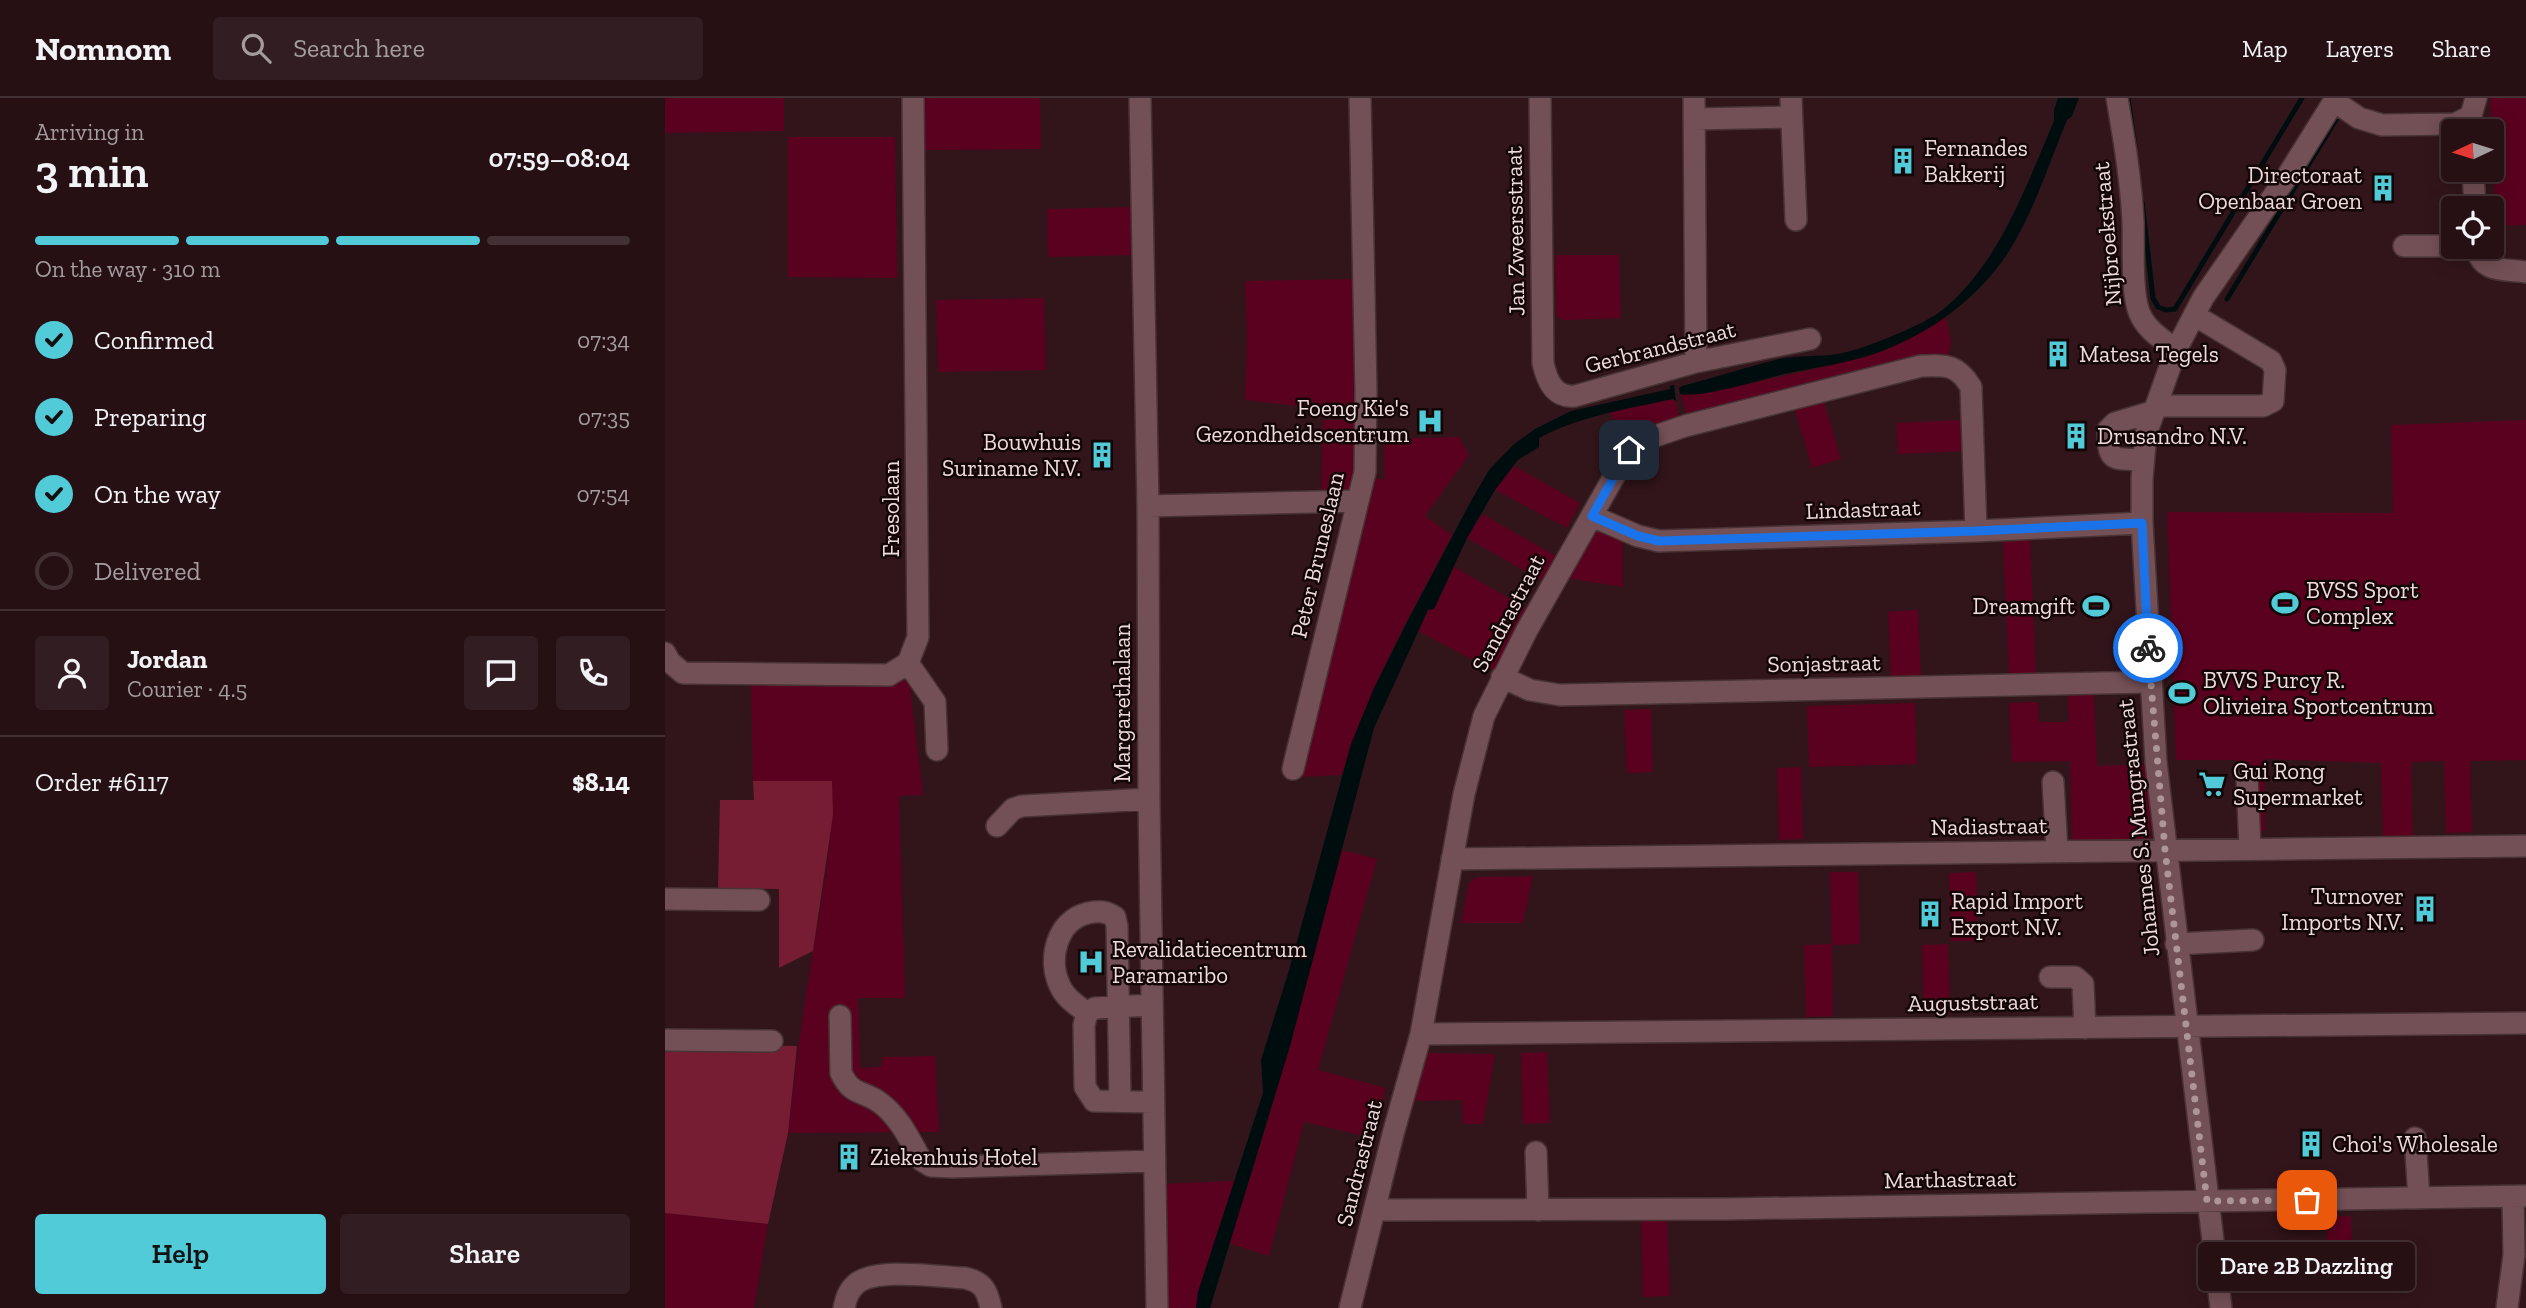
<!DOCTYPE html>
<meta charset="utf-8">
<style>
:root{--surface:#261014;--page:#321e22;--text:#f1f3f6;--muted:#a49da0;--line:#423034;--accent:#52cbd9}
body{margin:0;font-family:"Zilla Slab",serif;background:var(--page);color:var(--text);height:100vh;display:flex;flex-direction:column;font-size:26px;white-space:nowrap}
*{box-sizing:border-box;margin:0}
p{font-size:23px;color:var(--muted)}
.icon{flex:none;width:38px;height:38px;fill:none;stroke:currentColor;stroke-width:2;stroke-linecap:round;stroke-linejoin:round}
.map{position:relative;flex:1;overflow:hidden}
.sheet{display:flex;flex-direction:column;background:var(--surface);width:665px}
.sheet>*{flex:none}
.needle{width:46px;rotate:266deg}
.buttons{position:absolute;left:1776px;top:21px;display:grid;gap:14px}
.buttons a{display:grid;place-items:center;width:63px;height:63px;border-radius:7px;background:var(--surface);box-shadow:0 4px 18px #0003,0 0 0 2px var(--line);font-size:35px}
.pin{position:absolute;display:grid;place-items:center;width:60px;height:60px;color:#fff;margin:-30px;border-radius:14px;box-shadow:0 4px 10px #0006}
.courier{position:absolute;display:grid;place-items:center;width:70px;height:70px;margin:-35px;border:5px solid #1a73e8;border-radius:50%;background:#fff;color:#222;box-shadow:0 2px 9px #0007}
.bubble{position:absolute;height:49px;border-radius:7px;background:var(--surface);box-shadow:0 4px 18px #0003,0 0 0 2px var(--line);font-size:23px;font-weight:600;line-height:49px;text-align:center}
.head em{font-style:normal;font-weight:600}
.head div{display:flex;flex-direction:column-reverse}
.head{display:flex;align-items:center;justify-content:space-between;height:119px;padding:0 35px}
h1{font-size:46px;font-weight:600;line-height:52px}
.bar{display:grid;grid-template-columns:repeat(4,1fr);gap:10px 7px;align-content:center;height:84px;padding:0 35px}
.bar i{height:9px;border-radius:5px;background:var(--line)}
.bar .selected{background:var(--accent)}
.bar p{grid-column:span 4}
.line{display:flex;align-items:center;gap:18px;padding:0 35px;border-top:2px solid var(--line)}
.line div{flex:1}
.round{display:grid;place-items:center;flex:none;width:74px;height:74px;border-radius:7px;background:var(--page)}
ol{padding:0 35px;list-style:none}
li{display:flex;align-items:center;gap:21px;height:77px}
li p{margin-inline-start:auto}
li .icon{padding:7px;border-radius:50%;background:var(--accent);color:#111;stroke-width:4}
li:last-child{color:var(--muted)}
li i{width:38px;height:38px;border:4px solid var(--line);border-radius:50%}
.button{display:flex;gap:14px;margin-top:auto;padding:14px 35px}
.button a{flex:1;height:80px;border-radius:7px;background:var(--accent);color:#111;font-size:28px;font-weight:600;line-height:80px;text-align:center}
.button a+a{background:var(--page);color:var(--text)}
header{display:flex;align-items:center;gap:42px;box-sizing:border-box;height:98px;padding:0 35px;background:var(--surface);border-bottom:2px solid var(--line)}
header strong{font-size:33px}
nav{display:flex;gap:38px;margin-inline-start:auto;font-size:24px}
.search{width:490px;height:63px;background:var(--page);display:flex;align-items:center;gap:18px;box-sizing:border-box;padding:0 24px;border-radius:7px;color:var(--muted);font-size:26px}
main{display:flex;flex:1;min-height:0}
.map>svg:first-child{display:block}
</style>
<header>
<strong>Nomnom</strong>
<div class="search"><svg class="icon" aria-label="search" viewBox="0 0 24 24"><circle cx="10" cy="10" r="6"/><path d="M15 15l6 6"/></svg>Search here</div>
<nav><a>Map</a><a>Layers</a><a>Share</a></nav>
</header>
<main>
<section class="sheet">
<div class="head"><div><h1>3 min</h1><p>Arriving in</p></div><em>07:59–08:04</em></div>
<div class="bar"><i class="selected"></i><i class="selected"></i><i class="selected"></i><i></i><p>On the way · 310 m</p></div>
<ol>
<li><svg class="icon" aria-label="check" viewBox="0 0 24 24"><path d="M5 12l5 5 9-10"/></svg>Confirmed<p>07:34</p></li>
<li><svg class="icon" aria-label="check" viewBox="0 0 24 24"><path d="M5 12l5 5 9-10"/></svg>Preparing<p>07:35</p></li>
<li><svg class="icon" aria-label="check" viewBox="0 0 24 24"><path d="M5 12l5 5 9-10"/></svg>On the way<p>07:54</p></li>
<li><i></i>Delivered</li>
</ol>
<div class="line" style="height:126px"><a class="round"><svg class="icon" aria-label="person" viewBox="0 0 24 24"><circle cx="12" cy="8" r="4"/><path d="M4 21q1-7 8-7t8 7"/></svg></a><div><b>Jordan</b><p>Courier · 4.5</p></div><a class="round"><svg class="icon" aria-label="chat" viewBox="0 0 24 24"><path d="M4 5h16v11H9l-5 4z"/></svg></a><a class="round"><svg class="icon" aria-label="phone" viewBox="0 0 24 24"><path d="M5 4h4l2 5-3 2q2 4 5 5l2-3 5 2v4C11 20 4 13 5 4z"/></svg></a></div>
<div class="line" style="height:91px"><div>Order #6117</div><b>$8.14</b></div>
<div class="button"><a>Help</a><a>Share</a></div>
</section>
<div class="map">
<svg width="1861" height="1210" viewBox="0 0 1861 1210">
<rect width="100%" height="100%" fill="#32151a"/>
<!-- green -->
<path fill="#5a011f" d="M0,0h119v33l-119,2z
M256,0h119l1,51 -119,1z
M1825,0h36v127l-30,1z
M123,39h107l2,141 -109,-1z
M468,109l1,48 -86,2 -1,-48z
M890,157h64l2,63 -59,2 -6,-5z
M692,181l2,129 -35,1 -79,-9 2,-57 -2,-62z
M379,200l2,72 -108,2 -2,-72z
M1281,219l5,25 -3,16 -260,61 -8,-25c15,4 183,-35 205,-44 21,-9 41,-22 61,-33z
M1008,301l3,2 4,21 -51,21 -20,-31z
M1159,305l17,56 -29,9 -17,-58z
M658,322h35v47l-10,23 -27,1z
M1298,322l2,31 -67,3 -2,-31z
M1861,322v340l-56,1 2,71 -26,1 -2,-72 -33,1 2,79 -30,1 -2,-79 -117,-4 1,72 -28,1 -1,-72h-60l-9,-248 226,1 -2,-88z
M794,339l10,18 -44,61 27,19c-40,77 -86,156 -110,240l-44,2 74,-300 12,3v-41z
M849,368l66,37 -13,25 -72,-38z
M817,416l74,42 -14,25 -75,-43z
M930,430l27,4 1,55 -57,-9z
M1365,440l6,139 -27,1 -6,-139z
M789,469l76,43 -32,63 -80,-42 10,-21 6,-1z
M1253,512l3,69 -30,2 -3,-69z
M243,572l15,125 -24,1 6,202h-47l2,70 21,-1 2,-10 52,-1 4,76 -151,1c6,-57 14,-114 23,-170 10,-60 23,-120 21,-181l-79,-1 -2,-100z
M1403,597h26l3,71 52,-2 2,76 -79,5 -2,-84 -58,1 -3,-59 29,-1 1,20h30z
M1250,605l2,61 -108,3 -2,-61z
M986,611l2,63 -26,1 -3,-63z
M1136,669l2,72 -24,1 -2,-72z
M677,752l35,9 -59,211 68,18 -13,50 -69,-16 -35,134 -41,-13c46,-129 78,-261 114,-393z
M1165,774h28l2,72 -28,1 1,71 -27,1 -2,-72 28,-1z
M1311,774l2,69h-27l-2,-68z
M868,778l-10,47h-62l8,-40 8,-6z
M1283,846l2,68h-26l-2,-67z
M882,954l3,71 -27,1 -2,-71z
M761,955l69,1 -12,70h-20l-1,-24 -51,1z
M571,1083l-20,54 -20,73h-35l-1,-124z
M0,1115l103,11 -14,84h-89z
M1002,1116l3,82 -27,1 -2,-82z
M1686,1118l2,70 -25,1 -2,-70z"/>
<!-- forest -->
<path fill="#761d33" d="M88,683h79l1,34 -20,136 -34,17v-79l-61,-1 2,-88h34z
M0,946l132,2 -9,87 -20,91 -103,-11z"/>
<!-- water -->
<path fill="#000d0f" d="M1393,0h21l-7,18 -5,4c-18,43 -33,92 -58,131 -29,46 -77,81 -127,100 -32,12 -65,16 -98,23 -22,6 -86,25 -104,20l-1,-6 3,-2c32,-8 64,-19 97,-27 19,-4 39,-2 59,-5 24,-4 89,-30 107,-46 55,-47 81,-122 109,-187v-11z
M1009,287l2,16 -3,-2c-46,10 -93,17 -134,39v9l-21,13 -23,30 -28,48 -33,71 -6,1 -54,118 -84,318 -80,262h-14l2,-16 65,-199 -2,-33 29,-93 61,-223 23,-56 32,-64 65,-123 18,-31 24,-25 22,-16 36,-18 99,-22v-3z"/>
<g fill="none" stroke-linecap="round" stroke-linejoin="round">
<!-- stream -->
<path stroke="#000d0f" stroke-width="5" d="M1463,0l7,49
M1477,104l11,96 5,9 8,3 9,-1 127,-211
M1562,201l113,-186"/>
<!-- minor casing -->
<g stroke="#473234" stroke-width="24">
<path id="minor" d="M475,0l8,408 1,293 8,509
M875,0l3,265c4,18 11,35 32,33l121,-34 114,-23
M1029,0l2,264
M1126,0l5,122
M1452,0c7,41 14,82 16,123 1,25 -2,69 6,91 7,18 23,27 37,38
M1669,3l25,17 23,7 73,-1 16,-8 5,-18
M1030,21l96,-2
M1808,72l2,38
M1739,148h49
M1812,149c3,26 27,22 49,25
M1491,308h107l10,-5 2,-31 -4,-9 -77,-46
M1478,362c-30,-2 -35,4 -35,-30l7,-7 40,-12
M483,408l209,-5
M927,418l46,20 21,5 317,-10 166,-8
M0,555l5,9 13,11 206,2 19,-12 10,-26 -5,-539
M243,565l27,39 2,48
M837,579l28,13 30,5 590,-13
M628,671l72,-297 1,-81 -6,-293
M1582,680l3,71
M1388,684l4,69
M332,728l16,-17 9,-3 127,-7
M787,761l1074,-13
M0,801l94,1
M1511,846l77,-4
M1385,879h25l8,7 2,44
M487,907l-57,3 -8,5 -3,12 1,62 9,14 59,1
M422,915c-10,-8 -22,-15 -27,-27 -13,-27 -3,-66 28,-73 11,-2 18,-2 27,4l2,9 3,174
M175,918l1,57c11,23 21,17 38,29 20,14 31,38 42,58l10,6 21,1 202,-6
M756,936l1105,-11
M0,942l107,1
M1750,1040l4,60
M871,1054l2,58
M710,1112l351,-1 800,-13
M179,1210c2,-9 4,-17 12,-24 19,-17 83,-7 109,-6 18,4 22,12 26,30
M685,1210l43,-174 28,-100 43,-240 20,-78 43,-86 102,-180 15,-10 41,-14 236,-60c25,-1 36,-2 50,21l5,144
M1556,1210l-65,-546 -14,-239v-45l4,-44 30,-84 27,-52 85,-123 48,-77
M1842,1210l7,-53 -1,-58"/>
</g>
<!-- minor -->
<use href="#minor" stroke="#735055" stroke-width="21"/>
</g>
<g fill="none" stroke-linecap="round" stroke-linejoin="round">
<!-- done -->
<path stroke="#ad9598" stroke-width="7" stroke-dasharray="0 12.6" d="M1483,550l17,202 42,351 100,-1"/>
<!-- route -->
<path stroke="#1a73e8" stroke-width="9" d="M964,352l-37,66 46,20 21,5 317,-10 166,-8 6,125"/>
</g>
<!-- icons -->
<defs>
<g id="building-bare" transform="scale(2.1)"><path d="M-4-6H4V6H1V3H-1V6H-4ZM-2.5-4.3h1.7v1.8h-1.7ZM.8-4.3h1.7v1.8H.8ZM-2.5-1h1.7V.8h-1.7ZM.8-1h1.7V.8H.8Z" fill="#52cbd9" stroke="#120607" stroke-width="2.5" paint-order="stroke"/></g>
<g id="hospital-bare" transform="scale(2.1)"><path d="M-5-5h3v3.5h4V-5h3V5h-3V1.5h-4V5h-3Z" fill="#52cbd9" stroke="#120607" stroke-width="2.5" paint-order="stroke"/></g>
<g id="stadium-bare" transform="scale(2.1)"><path d="M0-5a6.5 5 0 1 0 0 10a6.5 5 0 1 0 0-10ZM-3.5-1.8h7v3.6h-7Z" fill="#52cbd9" stroke="#120607" stroke-width="2.5" paint-order="stroke"/></g>
<g id="supermarket-bare" transform="scale(2.1)"><path d="M-6-5.5h2.5l.6 2H6L4.5 2H-2.5L-4.4-4H-6ZM-1.5 3.2a1.3 1.3 0 1 0 .1 0ZM3 3.2a1.3 1.3 0 1 0 .1 0Z" fill="#52cbd9" stroke="#120607" stroke-width="2.5" paint-order="stroke"/></g>
</defs>
<g fill-rule="evenodd">
<use href="#building-bare" x="1238" y="63"/>
<use href="#building-bare" x="1718" y="90"/>
<use href="#building-bare" x="1393" y="256"/>
<use href="#hospital-bare" x="765" y="323"/>
<use href="#building-bare" x="1411" y="338"/>
<use href="#building-bare" x="437" y="357"/>
<use href="#stadium-bare" x="1620" y="505"/>
<use href="#stadium-bare" x="1431" y="508"/>
<use href="#stadium-bare" x="1517" y="595"/>
<use href="#supermarket-bare" x="1547" y="686"/>
<use href="#building-bare" x="1760" y="811"/>
<use href="#building-bare" x="1265" y="816"/>
<use href="#hospital-bare" x="426" y="864"/>
<use href="#building-bare" x="1646" y="1046"/>
<use href="#building-bare" x="184" y="1059"/>
</g>
<g text-anchor="middle" stroke-width="5" stroke-linejoin="round" paint-order="stroke">
<!-- poi labels -->
<g font-size="23" fill="#efdadc" stroke="#120607" text-anchor="start">
<text x="1259" y="58">Fernandes<tspan x="1259" dy="26">Bakkerij</tspan></text>
<text x="1697" y="85" text-anchor="end">Directoraat<tspan x="1697" dy="26">Openbaar Groen</tspan></text>
<text x="1414" y="264">Matesa Tegels</text>
<text x="744" y="318" text-anchor="end">Foeng Kie's<tspan x="744" dy="26">Gezondheidscentrum</tspan></text>
<text x="1432" y="346">Drusandro N.V.</text>
<text x="416" y="352" text-anchor="end">Bouwhuis<tspan x="416" dy="26">Suriname N.V.</tspan></text>
<text x="1641" y="500">BVSS Sport<tspan x="1641" dy="26">Complex</tspan></text>
<text x="1410" y="516" text-anchor="end">Dreamgift</text>
<text x="1538" y="590">BVVS Purcy R.<tspan x="1538" dy="26">Olivieira Sportcentrum</tspan></text>
<text x="1568" y="681">Gui Rong<tspan x="1568" dy="26">Supermarket</tspan></text>
<text x="1739" y="806" text-anchor="end">Turnover<tspan x="1739" dy="26">Imports N.V.</tspan></text>
<text x="1286" y="811">Rapid Import<tspan x="1286" dy="26">Export N.V.</tspan></text>
<text x="447" y="859">Revalidatiecentrum<tspan x="447" dy="26">Paramaribo</tspan></text>
<text x="1667" y="1054">Choi's Wholesale</text>
<text x="205" y="1067">Ziekenhuis Hotel</text>
</g>
<!-- street labels -->
<g font-size="23" fill="#efdadc" stroke="#120607">
<text transform="translate(850 133) rotate(-91)" y="8">Jan Zweersstraat</text>
<text transform="translate(1442 136) rotate(-95)" y="8">Nijbroekstraat</text>
<text transform="translate(995 249) rotate(-14)" y="8">Gerbrandstraat</text>
<text transform="translate(226 411) rotate(-90)" y="8">Fresolaan</text>
<text transform="translate(1198 411) rotate(-2)" y="8">Lindastraat</text>
<text transform="translate(652 457) rotate(-77)" y="8">Peter Bruneslaan</text>
<text transform="translate(843 515) rotate(-62)" y="8">Sandrastraat</text>
<text transform="translate(1159 565) rotate(-1)" y="8">Sonjastraat</text>
<text transform="translate(457 605) rotate(-90)" y="8">Margarethalaan</text>
<text transform="translate(1324 728) rotate(-1)" y="8">Nadiastraat</text>
<text transform="translate(1473 730) rotate(-96)" y="8">Johannes S. Mungrastraat</text>
<text transform="translate(1308 904) rotate(-1)" y="8">Auguststraat</text>
<text transform="translate(694 1065) rotate(-76)" y="8">Sandrastraat</text>
<text transform="translate(1285 1081) rotate(-1)" y="8">Marthastraat</text>
</g>
</g>
</svg>
<div class="buttons">
<a><svg class="needle" viewBox="-14 -14 28 28"><path d="M0-13l5 13h-10z" fill="#e53935"/><path d="M0 13l5-13h-10z" fill="#a49da0"/></svg></a>
<a><svg class="icon" aria-label="locate" viewBox="0 0 24 24"><circle cx="12" cy="12" r="6"/><path d="M12 2v4M12 18v4M2 12h4M18 12h4"/></svg></a>
</div>
<div class="pin" style="left:1642px;top:1102px;background:#ea580c"><svg class="icon" aria-label="bag" viewBox="0 0 24 24"><path d="M5 8h14l-1 12H6zM9 8a3 3 0 0 1 6 0"/></svg></div>
<div class="pin" style="left:964px;top:352px;background:#1f2937"><svg class="icon" aria-label="home" viewBox="0 0 24 24"><path d="M3 11l9-7 9 7M6 9v11h12V9"/></svg></div>
<div class="courier" style="left:1483px;top:550px"><svg class="icon" aria-label="bike" viewBox="0 0 24 24"><circle cx="6" cy="16" r="4"/><circle cx="18" cy="16" r="4"/><path d="M6 16l4-8h5l3 8M10 8l3 8H6M13 5h3"/></svg></div>
<div class="bubble" style="left:1533px;top:1144px;width:217px">Dare 2B Dazzling</div>
</div>
</main>
